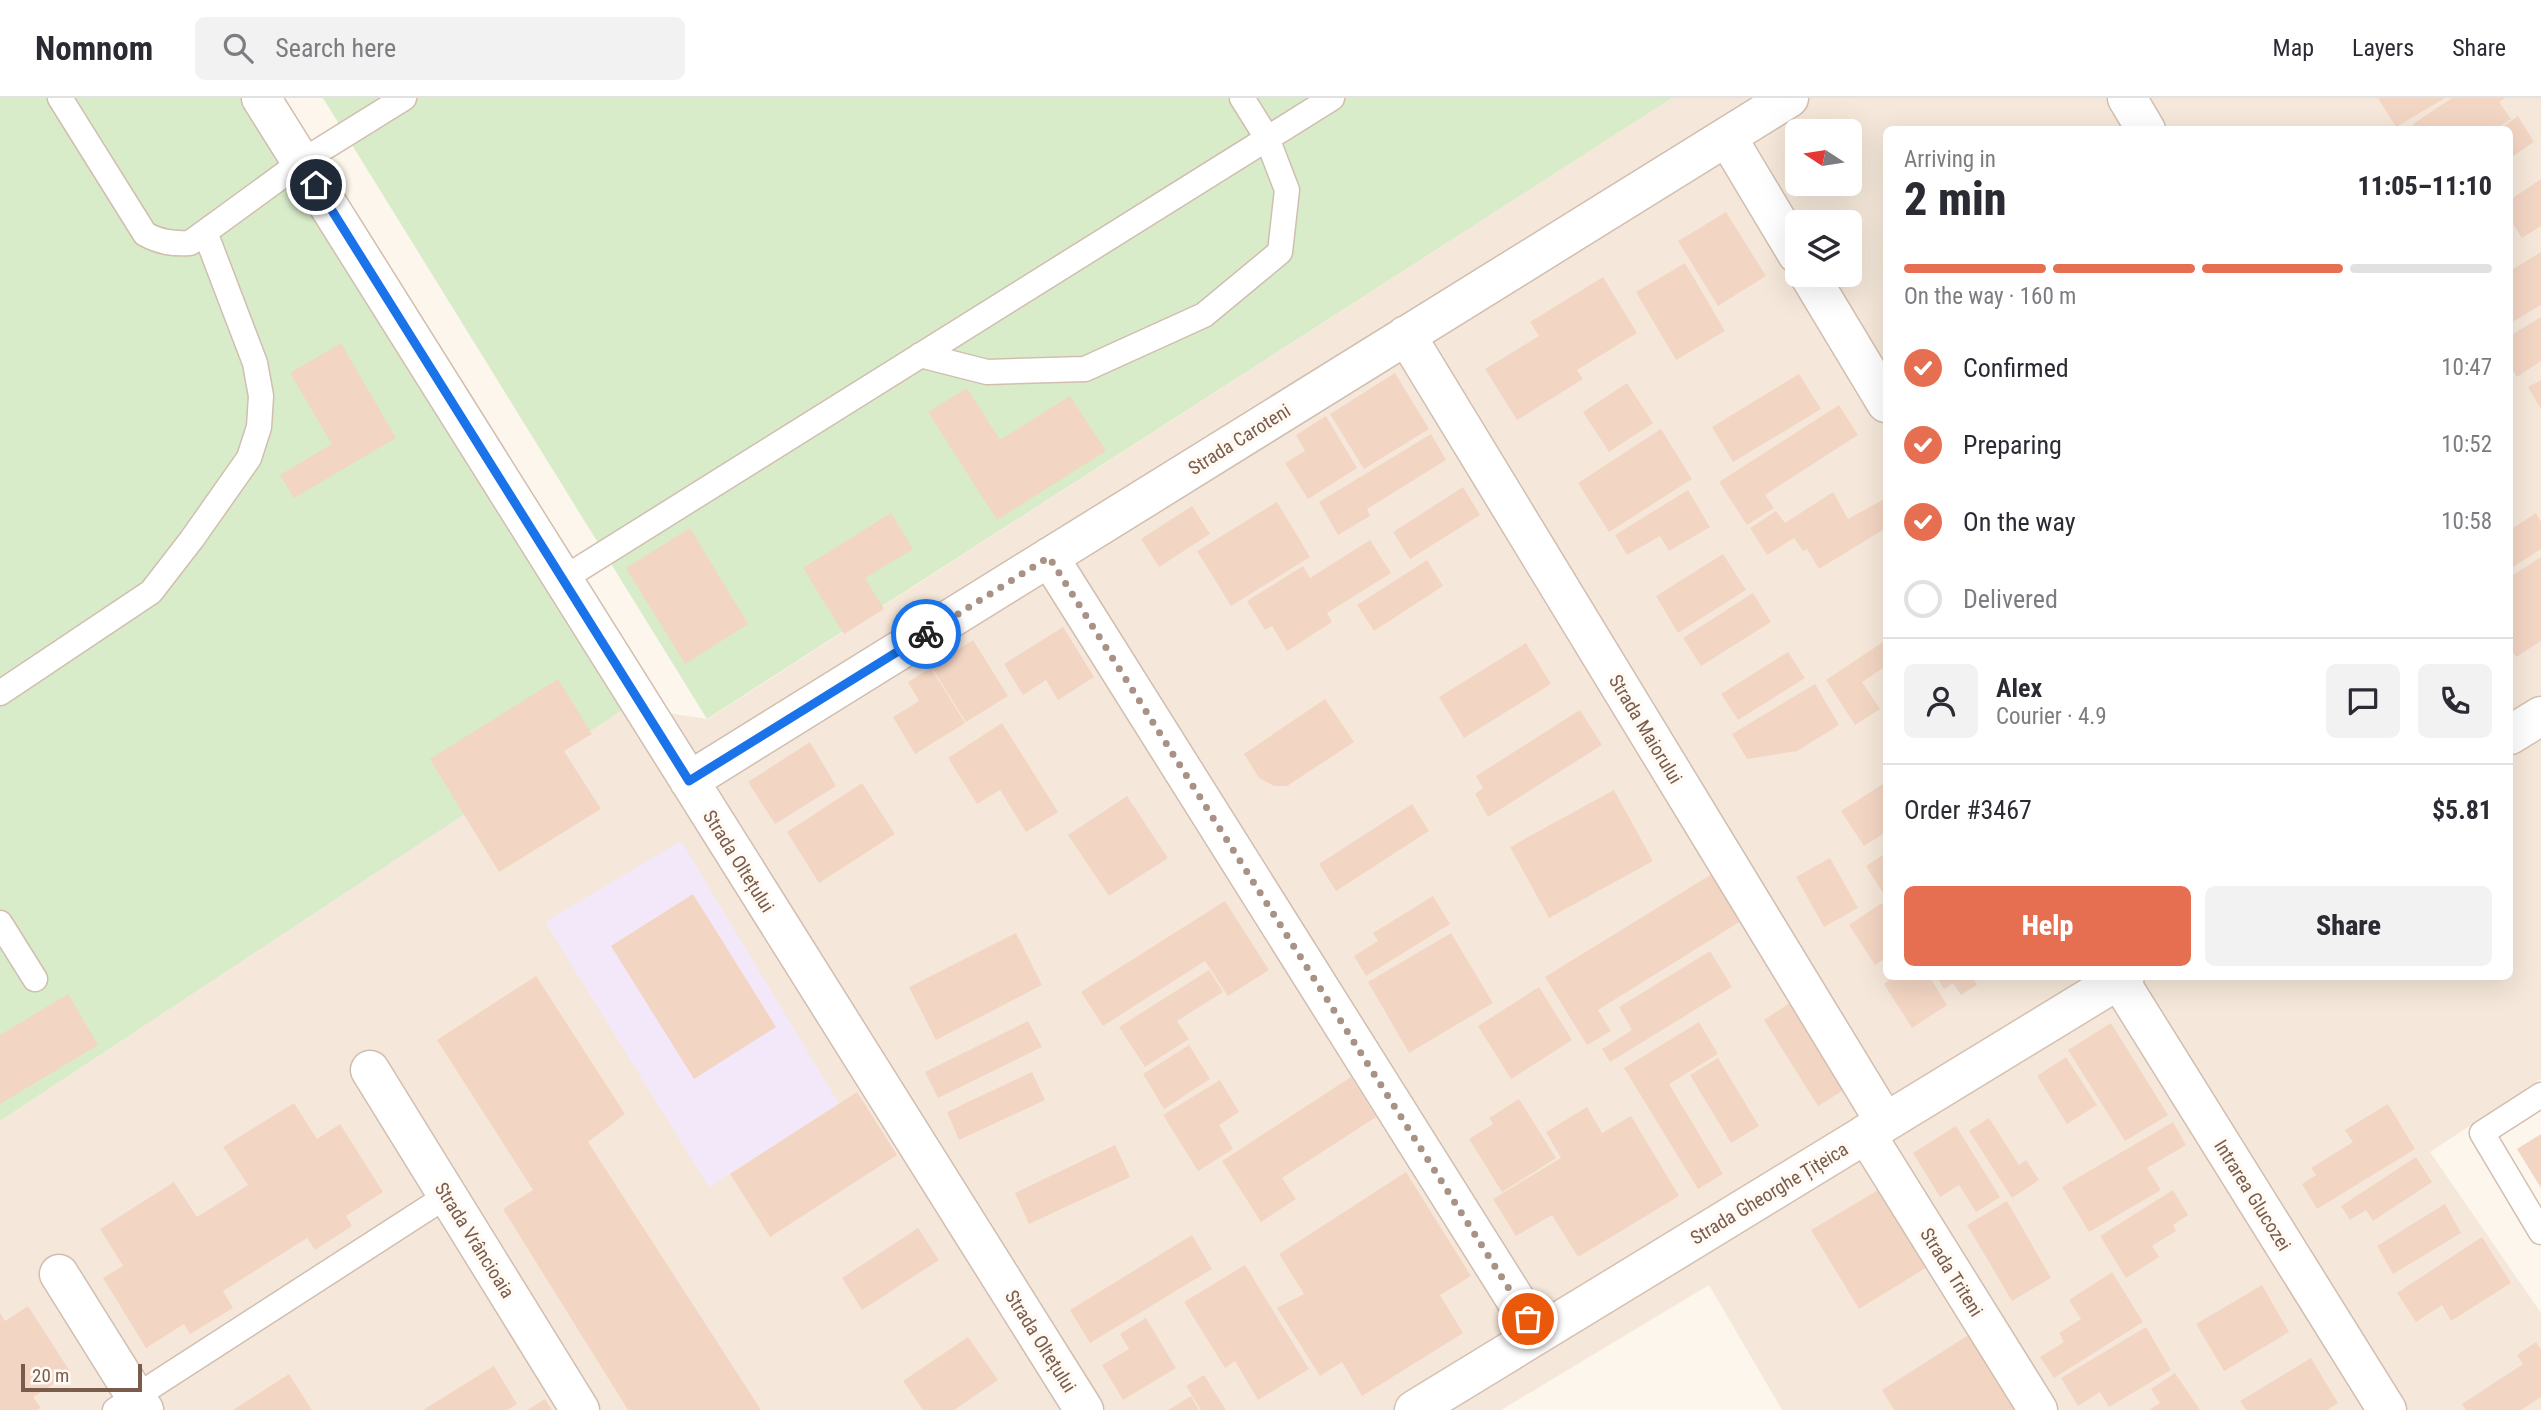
<!DOCTYPE html>
<meta charset="utf-8">
<style>
:root{--surface:#fff;--page:#f2f2f3;--text:#2b2b33;--muted:#7c7c81;--line:#e1e1e2;--accent:#e76f51}
body{margin:0;font-family:"Roboto Condensed",sans-serif;background:var(--page);color:var(--text);height:100vh;display:flex;flex-direction:column;font-size:26px;white-space:nowrap}
*{box-sizing:border-box;margin:0}
p{font-size:23px;color:var(--muted)}
.icon{flex:none;width:38px;height:38px;fill:none;stroke:currentColor;stroke-width:2;stroke-linecap:round;stroke-linejoin:round}
.map{position:relative;flex:1;overflow:hidden}
.sheet{position:absolute;left:1883px;top:28px;width:630px;height:854px;display:flex;flex-direction:column;background:var(--surface);border-radius:10px;box-shadow:0 7px 28px #0002}
.sheet>*{flex:none}
.needle{width:46px;rotate:282deg}
.fabs{position:absolute;left:1785px;top:21px;display:grid;gap:14px}
.fabs a{display:grid;place-items:center;width:77px;height:77px;border-radius:10px;background:var(--surface);box-shadow:0 7px 28px #0002;font-size:35px}
.scale{position:absolute;left:21px;bottom:18px;width:121px;box-sizing:border-box;padding-left:7px;border:4px solid #7a5c4d;border-top:0;font-size:19px;line-height:24px;white-space:nowrap;color:#7a5c4d;-webkit-text-stroke:5px #fffaf3;paint-order:stroke}
.pin{position:absolute;display:grid;place-items:center;width:60px;height:60px;color:#fff;margin:-30px;border:4px solid #fff;border-radius:50%;box-shadow:0 2px 7px #0007}
.courier{position:absolute;display:grid;place-items:center;width:70px;height:70px;margin:-35px;border:5px solid #1a73e8;border-radius:50%;background:#fff;color:#222;box-shadow:0 2px 9px #0007}
.overview em{font-style:normal;font-weight:800}
.overview div{display:flex;flex-direction:column-reverse}
.overview{display:flex;align-items:center;justify-content:space-between;height:119px;padding:0 21px}
h1{font-size:46px;font-weight:800;line-height:52px}
.bar{display:grid;grid-template-columns:repeat(4,1fr);gap:10px 7px;align-content:center;height:84px;padding:0 21px}
.bar i{height:9px;border-radius:5px;background:var(--line)}
.bar .active{background:var(--accent)}
.bar p{grid-column:span 4}
.line{display:flex;align-items:center;gap:18px;padding:0 21px;border-top:2px solid var(--line)}
.line div{flex:1}
.round{display:grid;place-items:center;flex:none;width:74px;height:74px;border-radius:10px;background:var(--page)}
ol{padding:0 21px;list-style:none}
li{display:flex;align-items:center;gap:21px;height:77px}
li p{margin-inline-start:auto}
li .icon{padding:7px;border-radius:50%;background:var(--accent);color:#fff;stroke-width:4}
li:last-child{color:var(--muted)}
li i{width:38px;height:38px;border:4px solid var(--line);border-radius:50%}
.cta{display:flex;gap:14px;margin-top:auto;padding:14px 21px}
.cta a{flex:1;height:80px;border-radius:10px;background:var(--accent);color:#fff;font-size:28px;font-weight:800;line-height:80px;text-align:center}
.cta a+a{background:var(--page);color:var(--text)}
header{display:flex;align-items:center;gap:42px;box-sizing:border-box;height:98px;padding:0 35px;background:var(--surface);border-bottom:2px solid var(--line)}
header strong{font-size:33px}
nav{display:flex;gap:38px;margin-inline-start:auto;font-size:24px}
.search{width:490px;height:63px;background:var(--page);display:flex;align-items:center;gap:18px;box-sizing:border-box;padding:0 24px;border-radius:10px;color:var(--muted);font-size:26px}
.map>svg:first-child{display:block}
</style>
<header>
<strong>Nomnom</strong>
<div class="search"><svg class="icon" aria-label="search" viewBox="0 0 24 24"><circle cx="10" cy="10" r="6"/><path d="M15 15l6 6"/></svg>Search here</div>
<nav><a>Map</a><a>Layers</a><a>Share</a></nav>
</header>
<div class="map">
<svg width="2541" height="1312" viewBox="0 0 2541 1312">
<rect width="100%" height="100%" fill="#fdf6ec"/>
<!-- residential -->
<path fill="#f5e8da" fill-rule="evenodd" d="M1672,0h869v981l-111,73 111,161v97h-759l-73,-125 -208,125h-1501v-289l627,-414 81,12zM1886,32h624v846h-624zM1797,33h53v53h-53zM1797,124h53v53h-53z"/>
<!-- education -->
<path fill="#f3e8fa" d="M681,743l158,263 -130,83 -164,-265z"/>
<!-- green -->
<path fill="#d8ecc9" d="M0,0h251l376,609 -627,414z
M323,0h1349l-965,621z"/>
<!-- building -->
<path fill="#f3d5c3" d="M2378,0h67l-49,29z
M2452,0h53l-6,4 12,17 -16,11h-79l-3,-6z
M2518,18l16,26 -24,16v-28h-12z
M2541,81v47l-19,12 -12,-19v-19z
M1726,114l40,64 -48,30 -40,-65z
M2541,154v53l-29,17 -2,-5v-46z
M1685,165l40,68 -49,29 -40,-68z
M1603,179l34,56 -60,37 6,9 -66,41 -32,-51 54,-33 -9,-14z
M2541,219v44l-24,16 -7,-12v-29z
M341,245l55,95 -102,60 -14,-23 52,-31 -42,-71z
M1395,275l34,56 -65,40 -34,-55z
M1799,276l22,35 -88,53 -21,-35z
M2541,282v29l-13,-22z
M1627,285l26,40 -44,29 -26,-40z
M967,290l33,52 70,-44 36,55 -109,69 -69,-108z
M1839,307l19,30 -93,60 9,13 -27,17 -28,-43z
M1326,318l31,52 -49,31 -23,-36 20,-12 -9,-16z
M1661,331l31,50 -83,53 -31,-49z
M1431,336l15,26 -79,49 3,7 -32,19 -19,-33z
M1463,389l17,28 -70,44 -17,-27z
M1688,392l22,37 -41,24 -9,-15 -33,19 -12,-20z
M1833,394l15,27 38,-21v30l-67,41 -12,-20 -4,2 -9,-13 -27,17 -17,-27 26,-17 9,12z
M1277,404l33,55 -79,49 -34,-55z
M1192,408l18,28 -51,33 -18,-28z
M891,415l22,36 -48,29 19,31 -40,25 -41,-66z
M2536,415l5,9v27l-31,20v-39z
M690,430l58,96 -63,40 -59,-96z
M1370,442l21,33 -64,40 5,9 -45,29 -15,-25 -7,4 -18,-29 56,-35 7,12z
M1723,456l23,36 -68,43 -22,-37z
M2541,459v84l-25,16 -6,-10v-70z
M1427,462l16,26 -69,45 -17,-26z
M1753,495l18,29 -70,44 -18,-28z
M1063,529l31,50 -36,23 -12,-20 -23,15 -19,-31z
M973,542l35,56 -42,26 -35,-56z
M1886,542v26l-24,16 18,27 -25,16 -29,-45z
M1526,545l25,41 -87,54 -25,-41z
M1788,554l17,26 -67,42 -17,-26z
M931,570l34,55 -50,31 -22,-37 26,-16 -11,-19z
M558,581l34,55 -28,17 37,58 -102,63 -69,-113z
M1815,586l24,41 -42,26 -50,8 -15,-25z
M1325,601l29,43 -67,44h-13l-15,-8 -15,-24z
M1580,612l22,35 -114,72 -13,-23 8,-6 -7,-12z
M1002,625l56,89 -32,20 -26,-42 -23,14 -29,-46z
M810,644l26,44 -61,38 -27,-42z
M1886,684v50l-22,14 -23,-35z
M862,685l33,51 -76,49 -32,-51z
M1614,692l39,71 -104,57 -39,-71z
M1127,698l41,62 -59,38 -41,-61z
M1412,706l17,27 -93,60 -17,-27z
M1886,755v45l-20,-32z
M1830,760l28,50 -34,19 -28,-50z
M1720,771l29,47 -151,94 13,21 -24,14 -42,-68z
M693,796l83,133 -82,52 -83,-133z
M1433,798l17,28 -84,52 -12,-20 24,-15 -5,-8z
M1225,803l44,69 -41,26 -23,-35 -102,65 -22,-34z
M1882,805l4,7v53l-2,-4 -9,6 -26,-40z
M1016,835l26,52 -106,55 -27,-53z
M1451,835l42,70 -84,50 -41,-71z
M1710,853l22,36 -122,75 -8,-13 30,-19 -13,-23z
M1209,872l14,22 -46,29 12,18 -44,28 -26,-40z
M536,878l89,138 -37,28 173,268h-133l-125,-201 30,-19 -96,-150z
M1894,878h35l18,29 -35,23 -28,-44z
M1936,878h36l5,9 -16,10 -8,-12 -9,6z
M1539,889l33,53 -61,39 -33,-53z
M68,896l30,51 -98,59v-69z
M1793,903l54,87 -29,18 -54,-86z
M1028,923l14,26 -104,51 -13,-26z
M1699,924l19,32 -49,30 54,90 -25,15 -74,-121z
M2111,925l57,92 -43,26 -57,-91z
M1189,947l21,34 -46,30 -21,-35z
M2066,959l31,48 -30,19 -30,-48z
M1718,960l41,68 -28,17 -41,-68z
M1032,974l13,28 -86,40 -12,-28z
M1351,979l25,40 -94,61 14,21 -35,23 -39,-61z
M1220,982l19,32 -20,13 14,24 -35,22 -35,-56z
M857,994l40,63 -127,82 -40,-63z
M1519,1001l37,59 -54,34 -33,-53 24,-15 -4,-6z
M294,1005l23,36 23,-15 43,68 -37,24 6,10 -37,24 -8,-12 -84,53 10,17 -43,26 -6,-10 -38,24 -43,-70 20,-12 -23,-37 74,-47 23,35 51,-32 -25,-38z
M2388,1006l27,45 -98,60 -15,-25 14,-9 -5,-7 42,-26 -8,-12z
M1587,1009l15,26 29,-17 48,80 -101,61 -26,-42 -36,21 -23,-37 68,-41 -15,-26z
M1989,1020l30,47 7,-5 13,20 -27,18 -43,-67z
M2173,1024l13,23 -39,23 14,22 -72,42 -27,-45z
M1956,1028l44,71 -24,15 -17,-27 -19,12 -27,-44z
M2541,1036v54l-24,-39z
M1115,1047l15,32 -101,47 -14,-31z
M2416,1059l16,25 -59,39 -7,-11 -16,10 -9,-14z
M1406,1074l65,104 -31,19 23,38 -101,63 -20,-34 -22,14 -43,-68 27,-14 -25,-40z
M1885,1088l47,78 -73,45 -48,-79z
M2173,1092l15,25 -15,10 3,6 -24,15 7,11 -33,21 -26,-42z
M2007,1103l44,77 -39,23 -45,-76z
M2445,1106l16,29 -68,41 -16,-28z
M918,1130l21,32 -77,50 -20,-32z
M1192,1137l20,34 -122,74 -20,-33z
M2482,1139l29,46 -60,38 -9,-16 -26,17 -19,-29z
M1245,1167l64,104 -51,31 -23,-39 -10,7 -41,-66z
M2112,1174l31,50 -89,56 -14,-21 24,-15 -5,-9 22,-14 -12,-19z
M2262,1187l27,47 -65,39 -28,-47z
M28,1208l43,67 -38,24 8,11 -4,2h-37v-97l5,8z
M1146,1220l30,50 -53,32 -21,-35 27,-16 -9,-15z
M2146,1229l25,43 -62,37 -9,-15 -22,14 -17,-28z
M1970,1236l48,76h-124l-12,-20z
M968,1239l30,43 -44,30h-31l-20,-29z
M2536,1244l5,8v47l-20,13h-55l-4,-6 61,-40 -6,-9z
M2311,1260l27,45 -11,7h-81l-6,-9z
M494,1268l23,38 -10,6h-84z
M2175,1275l25,37h-51l11,-7 -9,-14z
M289,1276l23,36h-79z
M1204,1277l22,35h-25l-15,-24z
M1191,1298l8,14h-31z
M545,1301l7,11h-25z"/>
<g fill="none" stroke-linecap="round" stroke-linejoin="round">
<!-- lane casing -->
<g stroke="#d1beb0" stroke-width="27">
<path id="lane" d="M60,0l85,136c15,8 27,10 45,9l111,-81 103,-64
M920,257l67,17 98,-3 119,-54 76,-63 7,-62 -20,-52 -25,-40
M563,481l769,-481
M0,595l151,-101 41,-53 57,-81 10,-31 2,-31 -6,-33 -50,-131
M0,825l35,56
M2541,997l-59,38 59,99
M115,1312l333,-215"/>
</g>
<!-- street casing -->
<g stroke="#d1beb0" stroke-width="41">
<path id="street" d="M261,0l823,1312
M2127,0l19,32
M1727,39l70,117
M1809,177l77,128
M1406,237l479,787
M1049,459l488,777
M689,683l1100,-683
M2119,882l268,430
M370,972l210,340
M1866,1036l172,276
M59,1176l85,136"/>
</g>
<!-- secondary casing -->
<g stroke="#d6c0b0" stroke-width="41">
<path id="secondary" d="M2510,637l31,-19
M1414,1312l711,-434"/>
</g>
<!-- lane -->
<use href="#lane" stroke="#fff" stroke-width="24"/>
<!-- street -->
<use href="#street" stroke="#fff" stroke-width="38"/>
<!-- secondary -->
<use href="#secondary" stroke="#fff" stroke-width="38"/>
</g>
<g fill="none" stroke-linecap="round" stroke-linejoin="round">
<!-- done -->
<path stroke="#a89285" stroke-width="7" stroke-dasharray="0 12.6" d="M926,536l123,-77 479,762"/>
<!-- route -->
<path stroke="#1a73e8" stroke-width="9" d="M316,87l373,596 237,-147"/>
</g>
<g text-anchor="middle" stroke-width="7" stroke-linejoin="round" paint-order="stroke">
<!-- street labels -->
<g font-size="19" fill="#7a5c4d" stroke="#fffaf3">
<text transform="translate(1239 341) rotate(-32)" y="7">Strada Caroteni</text>
<text transform="translate(1646 631) rotate(59)" y="7">Strada Maiorului</text>
<text transform="translate(739 763) rotate(58)" y="7">Strada Oltețului</text>
<text transform="translate(1769 1095) rotate(-31)" y="7">Strada Gheorghe Țițeica</text>
<text transform="translate(2253 1097) rotate(58)" y="7">Intrarea Glucozei</text>
<text transform="translate(475 1142) rotate(58)" y="7">Strada Vrâncioaia</text>
<text transform="translate(1952 1174) rotate(58)" y="7">Strada Triteni</text>
<text transform="translate(1041 1243) rotate(58)" y="7">Strada Oltețului</text>
</g>
</g>
</svg>
<div class="fabs">
<a><svg class="needle" viewBox="-14 -14 28 28"><path d="M0-13l5 13h-10z" fill="#e53935"/><path d="M0 13l5-13h-10z" fill="#7c7c81"/></svg></a>
<a><svg class="icon" aria-label="layers" viewBox="0 0 24 24"><path d="M12 4l9 5-9 5-9-5zM3 14l9 5 9-5"/></svg></a>
</div>
<div class="scale">20 m</div>
<div class="pin" style="left:1528px;top:1221px;background:#ea580c"><svg class="icon" aria-label="bag" viewBox="0 0 24 24"><path d="M5 8h14l-1 12H6zM9 8a3 3 0 0 1 6 0"/></svg></div>
<div class="pin" style="left:316px;top:87px;background:#1f2937"><svg class="icon" aria-label="home" viewBox="0 0 24 24"><path d="M3 11l9-7 9 7M6 9v11h12V9"/></svg></div>
<div class="courier" style="left:926px;top:536px"><svg class="icon" aria-label="bike" viewBox="0 0 24 24"><circle cx="6" cy="16" r="4"/><circle cx="18" cy="16" r="4"/><path d="M6 16l4-8h5l3 8M10 8l3 8H6M13 5h3"/></svg></div>
<section class="sheet">
<div class="overview"><div><h1>2 min</h1><p>Arriving in</p></div><em>11:05–11:10</em></div>
<div class="bar"><i class="active"></i><i class="active"></i><i class="active"></i><i></i><p>On the way · 160 m</p></div>
<ol>
<li><svg class="icon" aria-label="check" viewBox="0 0 24 24"><path d="M5 12l5 5 9-10"/></svg>Confirmed<p>10:47</p></li>
<li><svg class="icon" aria-label="check" viewBox="0 0 24 24"><path d="M5 12l5 5 9-10"/></svg>Preparing<p>10:52</p></li>
<li><svg class="icon" aria-label="check" viewBox="0 0 24 24"><path d="M5 12l5 5 9-10"/></svg>On the way<p>10:58</p></li>
<li><i></i>Delivered</li>
</ol>
<div class="line" style="height:126px"><a class="round"><svg class="icon" aria-label="person" viewBox="0 0 24 24"><circle cx="12" cy="8" r="4"/><path d="M4 21q1-7 8-7t8 7"/></svg></a><div><b>Alex</b><p>Courier · 4.9</p></div><a class="round"><svg class="icon" aria-label="chat" viewBox="0 0 24 24"><path d="M4 5h16v11H9l-5 4z"/></svg></a><a class="round"><svg class="icon" aria-label="phone" viewBox="0 0 24 24"><path d="M5 4h4l2 5-3 2q2 4 5 5l2-3 5 2v4C11 20 4 13 5 4z"/></svg></a></div>
<div class="line" style="height:91px"><div>Order #3467</div><b>$5.81</b></div>
<div class="cta"><a>Help</a><a>Share</a></div>
</section>
</div>
